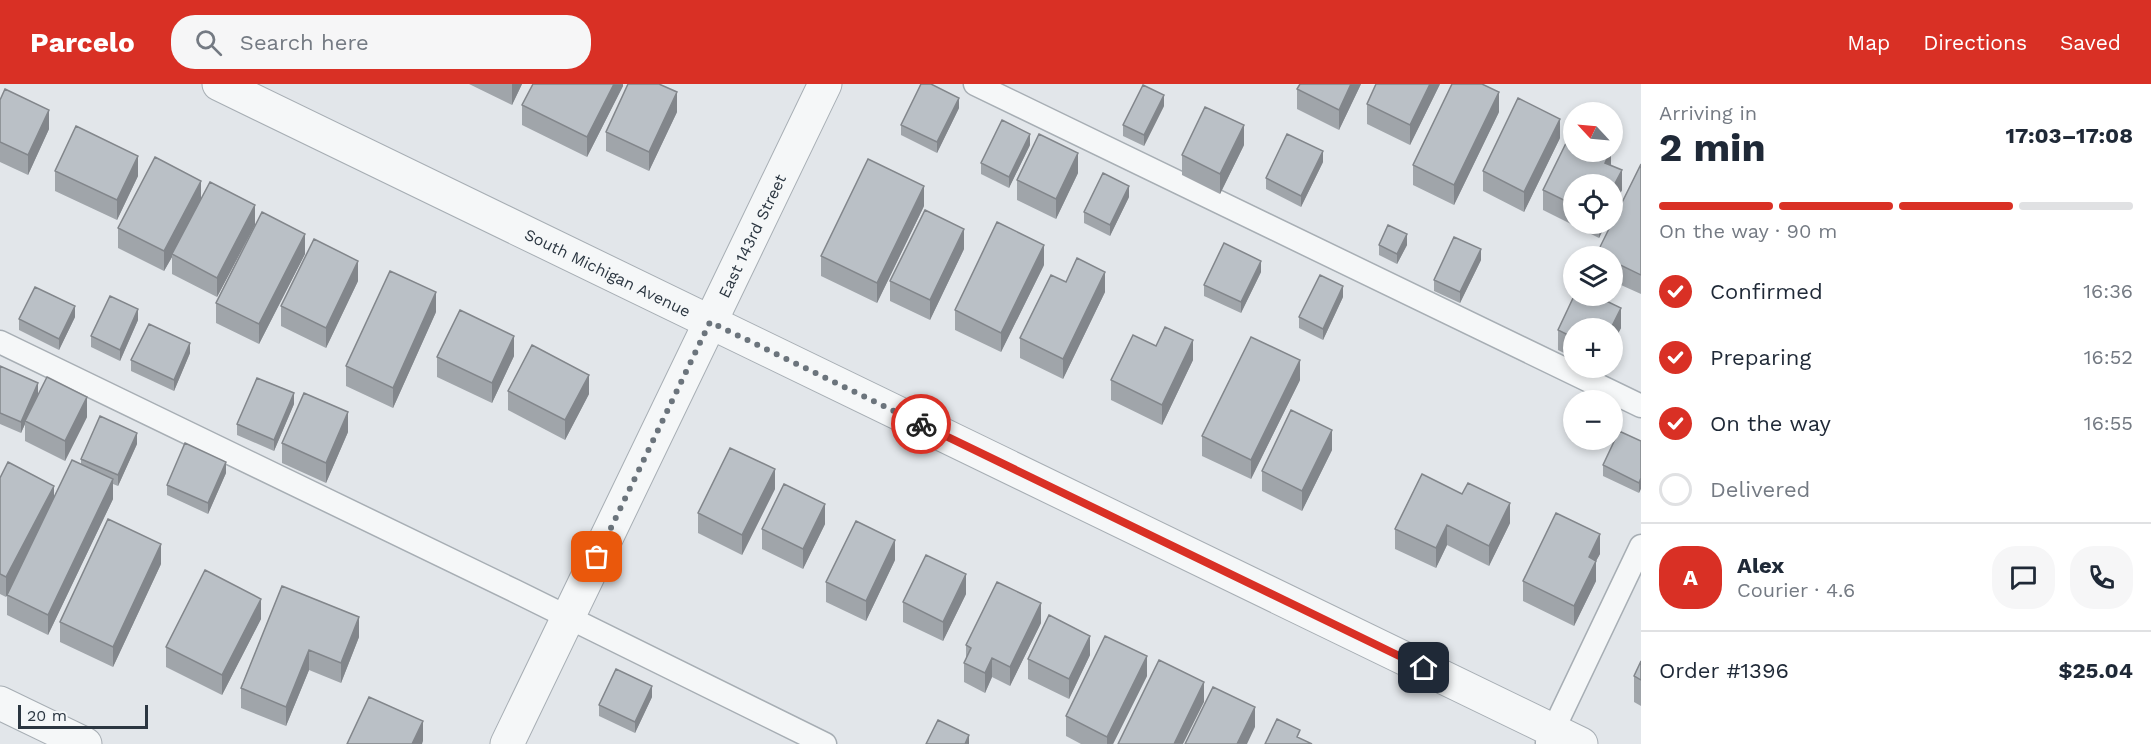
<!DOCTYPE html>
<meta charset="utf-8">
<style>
:root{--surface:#fff;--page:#f6f6f7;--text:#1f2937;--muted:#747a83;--line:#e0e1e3;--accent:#d93025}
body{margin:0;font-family:"Work Sans",sans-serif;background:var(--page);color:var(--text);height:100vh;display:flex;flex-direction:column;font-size:22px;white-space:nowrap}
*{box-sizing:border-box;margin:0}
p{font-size:20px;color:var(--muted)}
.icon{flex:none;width:33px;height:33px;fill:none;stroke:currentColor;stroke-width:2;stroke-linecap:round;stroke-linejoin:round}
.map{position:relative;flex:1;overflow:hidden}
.panel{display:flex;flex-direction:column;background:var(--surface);width:510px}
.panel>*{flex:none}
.needle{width:39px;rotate:296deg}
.tools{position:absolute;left:1563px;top:18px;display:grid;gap:12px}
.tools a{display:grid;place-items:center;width:60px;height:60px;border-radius:50%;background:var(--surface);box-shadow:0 3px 9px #0003;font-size:30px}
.scale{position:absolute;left:18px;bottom:15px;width:130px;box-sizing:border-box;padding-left:6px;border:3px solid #2b3641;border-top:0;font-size:16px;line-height:21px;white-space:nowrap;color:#2b3641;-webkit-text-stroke:4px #f2f5f7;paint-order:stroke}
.pin{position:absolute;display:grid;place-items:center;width:51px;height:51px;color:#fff;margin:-26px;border-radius:12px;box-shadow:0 3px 9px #0006}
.courier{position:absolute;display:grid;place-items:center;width:60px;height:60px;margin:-30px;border:4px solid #d93025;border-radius:50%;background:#fff;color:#222;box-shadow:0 2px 8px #0007}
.summary em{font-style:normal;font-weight:700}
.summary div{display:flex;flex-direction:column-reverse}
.summary{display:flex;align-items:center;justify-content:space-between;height:102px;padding:0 18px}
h1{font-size:39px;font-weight:700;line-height:45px}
.bar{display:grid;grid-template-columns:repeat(4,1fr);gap:9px 6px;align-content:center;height:72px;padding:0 18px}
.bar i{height:8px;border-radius:4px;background:var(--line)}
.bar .current{background:var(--accent)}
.bar p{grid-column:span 4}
.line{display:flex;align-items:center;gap:15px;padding:0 18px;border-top:2px solid var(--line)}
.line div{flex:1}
.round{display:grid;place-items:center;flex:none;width:63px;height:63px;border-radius:24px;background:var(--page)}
ol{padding:0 18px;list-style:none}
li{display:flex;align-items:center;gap:18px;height:66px}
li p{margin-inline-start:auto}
li .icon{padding:6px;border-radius:50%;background:var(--accent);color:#fff;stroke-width:4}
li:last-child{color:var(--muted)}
li i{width:33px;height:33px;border:3px solid var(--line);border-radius:50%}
header{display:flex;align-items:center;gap:36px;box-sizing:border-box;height:84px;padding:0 30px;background:var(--accent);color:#fff}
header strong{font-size:28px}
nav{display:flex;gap:33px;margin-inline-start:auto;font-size:21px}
.search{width:420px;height:54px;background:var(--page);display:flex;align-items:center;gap:15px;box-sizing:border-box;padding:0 21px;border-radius:24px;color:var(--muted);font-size:22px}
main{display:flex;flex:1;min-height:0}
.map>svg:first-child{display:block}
</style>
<header>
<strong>Parcelo</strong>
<div class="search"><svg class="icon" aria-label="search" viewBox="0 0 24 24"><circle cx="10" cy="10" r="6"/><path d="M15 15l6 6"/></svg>Search here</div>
<nav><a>Map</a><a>Directions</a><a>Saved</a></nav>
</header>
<main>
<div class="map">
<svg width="1641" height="660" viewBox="0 0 1641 660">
<rect width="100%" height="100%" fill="#e2e6ea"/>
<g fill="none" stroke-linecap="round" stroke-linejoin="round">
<!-- lane casing -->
<g stroke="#a7aeb4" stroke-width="25">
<path id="lane" d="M975,0l666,322
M0,258l515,249 310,153
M1547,659l94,-197"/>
</g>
<!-- street casing -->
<g stroke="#a7aeb4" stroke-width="35">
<g id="street">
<path id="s1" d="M219,0l1362,660"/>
<path d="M0,619l85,41"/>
<path id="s2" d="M507,660l318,-660"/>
</g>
</g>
<!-- lane -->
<use href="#lane" stroke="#f5f7f8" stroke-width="22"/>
<!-- street -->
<use href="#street" stroke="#f5f7f8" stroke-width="33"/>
</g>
<!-- wall -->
<path fill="#a0a5aa" d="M469,0h53l-10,21z
M623,0v2l-36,71 -65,-32v-20z
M1361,0l-22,46 -42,-21v-20z
M1440,0l-30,61 -43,-21v-20z
M0,16l49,29 -21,46 -28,-13z
M1164,22l-20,40 -21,-10v-11z
M959,24l-22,45 -36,-18v-10z
M677,28l-28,59 -43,-20v-19z
M1499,28l-45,93 -41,-20v-20z
M1560,54l-36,74 -41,-21v-20z
M1030,61l-21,43 -28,-14v-11z
M1244,61l-24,49 -38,-19v-20z
M1611,68v13l11,25 -10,19v-25h-38v40h32l-7,14 -56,-28v-20z
M1323,78l-22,45 -35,-18v-11z
M1641,80v130l-29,-13v-25h-15v-3z
M55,87l83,5 -21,44 -62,-29z
M1078,89l-22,46 -39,-19v-20z
M1129,113l-19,39 -26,-13v-11z
M201,115l54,26 -38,72 -45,-23v-17l-8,14 -46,-23v-20z
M924,122l-47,97 -56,-27v-20z
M1379,161h28l-10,19 -18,-9z
M964,165l-34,71 -40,-19v-20z
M305,170l-46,90 -43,-21v-20z
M1481,176l-21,43 -26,-12v-11z
M1044,181l-43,87 -46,-22v-20z
M1261,188l-20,41 -37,-17v-11z
M358,197l-32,67 -45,-22v-20z
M1066,198l39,10 -42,87 -43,-21v-20z
M1574,212h22l25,12v20l-9,17v-17h-38v30l-16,-8v-20z
M1343,213l-20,43 -24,-12v-11z
M436,228l-43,96 -47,-22v-20z
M75,233l-16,33 -40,-20v-11z
M138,236l-18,41 -29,-14v-11z
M1156,262l37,14 -31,65 -51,-25v-20z
M190,269l-16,38 -43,-20v-11z
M514,272l-22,47 -55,-26v-20z
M0,282l38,28 49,23 -22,44 -40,-20v-17l-4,9 -21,-9z
M1300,296l-49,99 -49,-23v-20z
M508,307l81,3 -24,46 -57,-30z
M294,320l-20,47 -37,-16v-11z
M348,348l-22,51 -44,-20v-20z
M1641,357l-2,52 -36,-17v-11z
M137,360l-19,42 -5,-2v15l-65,136 -41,-20v-20l-1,2 -6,-3v-116l54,20 27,-34v-5z
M1332,366l-30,61 -40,-20v-20z
M226,389l-18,41 -41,-19v-10z
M1422,390l88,49 -21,43 -42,-21 -11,23 -41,-19v-20z
M775,405l-33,66 -44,-22v-20z
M825,440l-22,45 -41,-20v-20z
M1600,470l-4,7v20l-22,45 -51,-25v-20z
M895,476l-29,61 -40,-19v-20z
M161,480l-48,103 -53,-25v-20z
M282,502l77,51 -18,46 -32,-13 -23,56 -45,-18v-20z
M966,510l-23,47 -40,-19v-20z
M261,535l-39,76 -56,-28v-20z
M1041,539l-31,63 -18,-9 -7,16 -21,-11v-19l2,-4v-14z
M1090,571l-21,44 -41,-20v-20z
M1641,577v45l-7,-4v-26z
M1147,592l-34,68h-32l-15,-8v-20z
M652,613l-17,36 -36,-17v-11z"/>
<!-- shaded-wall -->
<path fill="#82868b" d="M512,0h10l-10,21z
M614,0h9v2l-36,71v-20z
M1351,0h10l-22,46v-20z
M1430,0h10l-30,61v-20z
M677,8v20l-28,59v-19z
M1499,8v20l-45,93v-20z
M1164,11v11l-20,40v-11z
M959,14v10l-22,45v-11z
M49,26v19l-21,46v-20z
M1560,35v19l-36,74v-20z
M1244,41v20l-24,49v-20z
M1030,50v11l-21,43v-11z
M1323,67v11l-22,45v-11z
M1610,68h1v18l-6,-7z
M1078,69v20l-22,46v-20z
M138,72v20l-21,44v-20z
M1622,86v20l-10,19v-20z
M201,97v20l-29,53v3l-8,14v-20z
M924,102v20l-47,97v-20z
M1129,102v11l-19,39v-11z
M255,121v20l-38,72v-19z
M1599,140h7l-7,14z
M964,145v20l-34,71v-20z
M305,150v20l-46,90v-20z
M1407,150v11l-10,19v-10z
M1044,161v20l-43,87v-19z
M1481,165v11l-21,43v-11z
M358,177v20l-32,67v-20z
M1261,177v11l-20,41v-11z
M1105,188v20l-42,87v-20z
M1343,202v11l-20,43v-11z
M436,208v20l-43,96v-20z
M75,222v11l-16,33v-11z
M1621,224v20l-9,17v-17h-1z
M138,225v11l-18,41v-11z
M514,252v20l-22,47v-20z
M1193,256v20l-31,65v-20z
M190,259v10l-16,38v-11z
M1300,276v20l-49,99v-19z
M589,291v19l-24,46v-20z
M38,299v11l-13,27v3l-4,9v-11z
M294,309v11l-20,47v-11z
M87,313v20l-22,44v-20z
M348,328v20l-22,51v-20z
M1332,346v20l-30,61v-20z
M137,349v11l-19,42v-11z
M226,378v11l-18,41v-11z
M775,385v20l-33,66v-20z
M1641,394v11l-2,4v-10z
M113,395v20l-65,136v-20z
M54,402v20l-48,91v-20z
M1510,419v20l-21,43v-20z
M825,420v20l-22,45v-20z
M1447,441v20l-11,23v-20z
M1600,450v20l-4,7v20l-22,45v-20l15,-49z
M895,456v20l-29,61v-20z
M161,460v20l-48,103v-20z
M966,490v20l-23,47v-19z
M261,515v20l-39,76v-20z
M1041,519v20l-31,63v-19z
M359,533v20l-18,46v-20z
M1090,552v19l-21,44v-20z
M309,566v20l-23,56v-19z
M1147,572v20l-34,68h-6v-7z
M992,574v19l-7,16v-20z
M1204,598v20l-21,42h-9z
M652,602v11l-17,36v-11z
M1255,623v20l-8,17h-10z
M423,637v20l-1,3h-10z
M969,651v9h-4z"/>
<!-- building -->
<path fill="#bac0c6" stroke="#82868b" stroke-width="1.5" d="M533,0h81l-27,53 -65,-32z
M628,0h31l18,8 -28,60 -43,-20z
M921,0h10l28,14 -22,44 -36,-17z
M1300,0h51l-12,26 -42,-21z
M1376,0h54l-20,41 -43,-21z
M1452,0h30l17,8 -45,93 -41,-20z
M1143,1l21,10 -20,40 -21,-10z
M5,5l44,21 -21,45 -28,-13v-42z
M1518,14l42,21 -36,73 -41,-21z
M1205,23l39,18 -24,49 -38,-19z
M1002,36l28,14 -21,43 -28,-14z
M76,42l62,30 -21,44 -62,-29z
M1572,47l2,1v20h36l-5,11 17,7 -10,19v-5h-38v21l-31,-15z
M1039,50l39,19 -22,46 -39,-19z
M1287,50l36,17 -22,45 -35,-18z
M155,73l46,24 -37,70 -46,-23z
M868,75l56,27 -47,97 -56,-27z
M1641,80v111l-29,-14v-5h-8l-7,-3z
M1103,89l26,13 -19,39 -26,-13z
M210,98l45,23 -38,73 -45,-24z
M925,126l39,19 -34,71 -40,-19z
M262,128l43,22 -46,90 -43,-21z
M997,138l47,23 -43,88 -46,-23z
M1388,141l19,9 -10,20 -18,-9z
M1454,153l27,12 -21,43 -26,-12z
M314,155l44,22 -32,67 -45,-22z
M1224,159l37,18 -20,41 -37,-17z
M1077,174l28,14 -42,87 -43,-21 31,-63 15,7z
M390,187l46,21 -43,96 -47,-22z
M1320,191l23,11 -20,43 -24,-12z
M35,203l40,19 -16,33 -40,-20z
M110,212l28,13 -18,41 -29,-14z
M1574,212h22l25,12 -10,20h-37v10l-16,-8z
M460,226l54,26 -22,47 -55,-26z
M149,240l41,19 -16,37 -43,-20z
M1165,243l28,13 -31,65 -51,-25 22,-45 23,11z
M1251,253l49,23 -49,100 -49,-24z
M532,261l57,30 -24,45 -57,-29z
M0,282l38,17 -17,39 -21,-9z
M47,293l40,20 -22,44 -40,-20z
M257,294l37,15 -20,47 -37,-16z
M304,309l44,19 -22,51 -44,-20z
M1291,326l41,20 -30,61 -40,-20z
M100,332l37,17 -19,42 -37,-16z
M1619,347l22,10v37l-2,5 -36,-18z
M185,359l41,19 -18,41 -41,-18z
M730,364l45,21 -33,66 -44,-22z
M72,376l41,19 -65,136 -41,-20z
M8,378l46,24 -48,91 -6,-3v-96z
M1422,390l40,20 6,-11 42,20 -21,43 -42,-21 -11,23 -41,-19z
M784,400l41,20 -22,45 -41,-20z
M1556,429l44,21 -11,23 7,4 -22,45 -51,-25z
M108,435l53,25 -48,103 -53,-25z
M856,437l39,19 -29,61 -40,-19z
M926,471l40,19 -23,48 -40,-20z
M205,486l56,29 -39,76 -56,-28z
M997,498l44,21 -31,64 -18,-9 -7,15 -21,-10 7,-15 -5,-3z
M282,502l77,31 -18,46 -32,-13 -23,57 -45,-19z
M1049,531l41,21 -21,43 -41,-20z
M1105,552l42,20 -40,81 -41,-21z
M1159,576l45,22 -30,62h-56z
M1641,577v19l-7,-4z
M616,585l36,17 -17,36 -36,-17z
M1213,603l42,20 -18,37h-52z
M369,613l54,24 -11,23h-65z
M1277,635l23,11 -3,7 15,7h-47z
M938,636l31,15 -4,9h-39z"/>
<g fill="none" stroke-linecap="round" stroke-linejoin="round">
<!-- done -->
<path stroke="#6b747c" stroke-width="6" stroke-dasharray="0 10.8" d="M597,473l113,-235 211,102"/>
<!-- route -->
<path stroke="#d93025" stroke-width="8" d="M921,340l503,244"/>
</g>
<g text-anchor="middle" stroke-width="6" stroke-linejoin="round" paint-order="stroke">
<!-- street labels -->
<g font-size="16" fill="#2b3641" stroke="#f2f5f7">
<text dy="6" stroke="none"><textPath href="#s2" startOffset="564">East 143rd Street</textPath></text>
<text dy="6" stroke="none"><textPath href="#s1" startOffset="432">South Michigan Avenue</textPath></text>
</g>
</g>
</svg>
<div class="tools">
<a><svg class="needle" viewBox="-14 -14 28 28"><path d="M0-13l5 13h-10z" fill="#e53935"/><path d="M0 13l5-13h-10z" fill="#747a83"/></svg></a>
<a><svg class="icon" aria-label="locate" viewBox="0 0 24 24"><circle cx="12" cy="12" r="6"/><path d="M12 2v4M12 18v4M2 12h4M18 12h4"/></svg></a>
<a><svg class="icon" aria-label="layers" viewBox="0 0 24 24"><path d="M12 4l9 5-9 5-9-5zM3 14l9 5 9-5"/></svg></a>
<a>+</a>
<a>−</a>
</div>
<div class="scale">20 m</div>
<div class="pin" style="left:597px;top:473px;background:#ea580c"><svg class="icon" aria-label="bag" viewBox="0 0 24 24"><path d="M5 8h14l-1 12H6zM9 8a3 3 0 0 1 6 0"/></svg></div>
<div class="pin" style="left:1424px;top:584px;background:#1f2937"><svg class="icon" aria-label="home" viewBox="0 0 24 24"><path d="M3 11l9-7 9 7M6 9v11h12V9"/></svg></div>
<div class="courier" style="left:921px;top:340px"><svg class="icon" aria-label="bike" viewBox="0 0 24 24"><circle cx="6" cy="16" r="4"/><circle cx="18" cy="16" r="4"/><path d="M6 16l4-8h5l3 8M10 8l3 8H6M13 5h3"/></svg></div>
</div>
<section class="panel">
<div class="summary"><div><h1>2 min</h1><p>Arriving in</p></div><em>17:03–17:08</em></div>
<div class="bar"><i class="current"></i><i class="current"></i><i class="current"></i><i></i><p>On the way · 90 m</p></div>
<ol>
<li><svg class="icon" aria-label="check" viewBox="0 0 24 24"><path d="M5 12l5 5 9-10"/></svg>Confirmed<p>16:36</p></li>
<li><svg class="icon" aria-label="check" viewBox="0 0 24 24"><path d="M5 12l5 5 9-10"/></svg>Preparing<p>16:52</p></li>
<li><svg class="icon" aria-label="check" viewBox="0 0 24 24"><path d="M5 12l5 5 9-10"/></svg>On the way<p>16:55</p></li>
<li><i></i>Delivered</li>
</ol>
<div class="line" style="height:108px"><b class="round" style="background:var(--accent);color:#fff">A</b><div><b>Alex</b><p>Courier · 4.6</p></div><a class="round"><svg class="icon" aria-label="chat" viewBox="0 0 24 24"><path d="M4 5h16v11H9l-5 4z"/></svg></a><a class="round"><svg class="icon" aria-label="phone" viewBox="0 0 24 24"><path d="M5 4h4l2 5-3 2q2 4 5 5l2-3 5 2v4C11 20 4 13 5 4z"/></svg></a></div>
<div class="line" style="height:78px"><div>Order #1396</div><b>$25.04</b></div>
</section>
</main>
